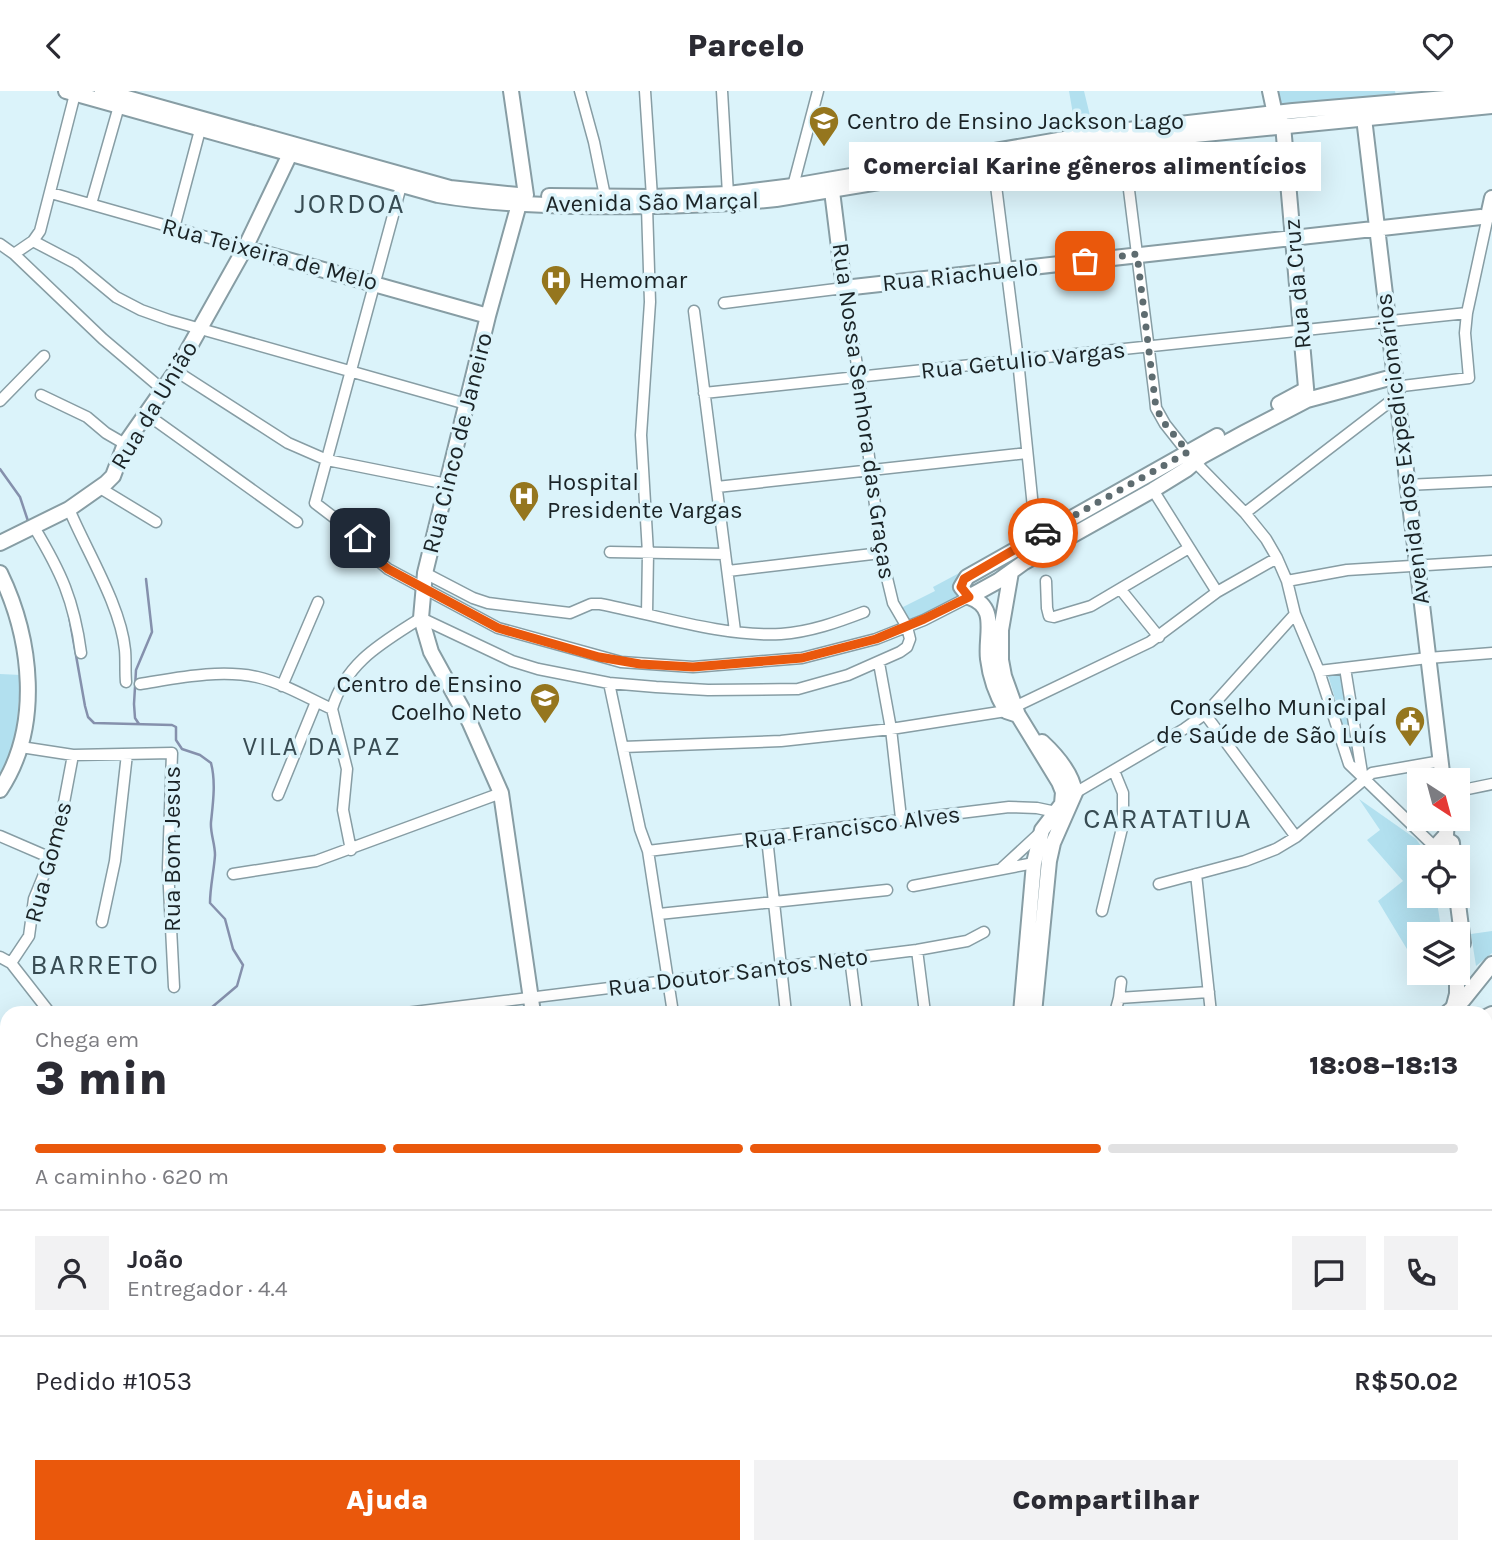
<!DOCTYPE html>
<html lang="pt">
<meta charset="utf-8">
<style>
:root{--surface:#fff;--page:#f2f2f3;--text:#2b2b33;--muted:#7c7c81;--line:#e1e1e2;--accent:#ea580c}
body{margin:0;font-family:Karla,sans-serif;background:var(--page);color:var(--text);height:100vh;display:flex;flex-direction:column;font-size:26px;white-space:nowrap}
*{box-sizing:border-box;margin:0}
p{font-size:23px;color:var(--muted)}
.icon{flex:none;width:38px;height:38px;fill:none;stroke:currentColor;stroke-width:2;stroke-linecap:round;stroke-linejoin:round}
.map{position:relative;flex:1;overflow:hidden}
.details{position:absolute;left:0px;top:915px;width:1493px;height:548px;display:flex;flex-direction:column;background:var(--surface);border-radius:21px 21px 0 0;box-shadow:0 7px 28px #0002}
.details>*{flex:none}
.needle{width:46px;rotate:144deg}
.buttons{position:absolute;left:1407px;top:677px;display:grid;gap:14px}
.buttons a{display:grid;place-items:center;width:63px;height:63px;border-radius:0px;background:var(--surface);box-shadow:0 7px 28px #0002;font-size:35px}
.pin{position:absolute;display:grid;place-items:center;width:60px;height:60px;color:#fff;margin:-30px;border-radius:14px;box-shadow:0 4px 10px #0006}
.courier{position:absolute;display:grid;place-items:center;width:70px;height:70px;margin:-35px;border:5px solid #ea580c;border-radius:50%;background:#fff;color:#222;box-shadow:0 2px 9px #0007}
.bubble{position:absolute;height:49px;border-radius:0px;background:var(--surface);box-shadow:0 7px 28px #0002;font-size:23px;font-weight:800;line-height:49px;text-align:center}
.headline em{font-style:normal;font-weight:800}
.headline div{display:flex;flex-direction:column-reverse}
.headline{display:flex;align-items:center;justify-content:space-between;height:119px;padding:0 35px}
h1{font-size:46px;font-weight:800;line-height:52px}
.bar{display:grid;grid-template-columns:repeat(4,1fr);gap:10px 7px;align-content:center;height:84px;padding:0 35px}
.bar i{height:9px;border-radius:5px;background:var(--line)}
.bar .on{background:var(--accent)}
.bar p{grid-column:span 4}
.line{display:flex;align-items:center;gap:18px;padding:0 35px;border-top:2px solid var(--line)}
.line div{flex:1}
.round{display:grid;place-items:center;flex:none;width:74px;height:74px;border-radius:0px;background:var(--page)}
.button{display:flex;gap:14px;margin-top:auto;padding:14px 35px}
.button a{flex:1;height:80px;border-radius:0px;background:var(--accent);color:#fff;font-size:28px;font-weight:800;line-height:80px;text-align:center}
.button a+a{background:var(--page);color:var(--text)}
header{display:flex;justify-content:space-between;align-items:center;height:91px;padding:0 35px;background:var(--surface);font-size:32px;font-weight:800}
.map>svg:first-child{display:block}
</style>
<header><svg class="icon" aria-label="back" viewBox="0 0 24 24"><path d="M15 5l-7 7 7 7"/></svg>Parcelo<svg class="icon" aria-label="heart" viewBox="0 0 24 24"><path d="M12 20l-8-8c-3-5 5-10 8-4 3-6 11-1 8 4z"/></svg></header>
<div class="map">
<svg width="1492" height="1462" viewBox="0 0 1492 1462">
<rect width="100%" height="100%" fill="#dbf3fa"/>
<!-- green -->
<path fill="#b2e0ef" d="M1069,0h15l8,33 -17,2z
M1279,0h116l1,5 -116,11z
M963,480l-7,13 5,12 -45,23 -11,-1 -6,-9 36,-18 -2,-4z
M1343,581l11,90 -26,-87z
M0,583l21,1 -6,70 -15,34z
M1359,708l57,40 13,18h-10v39h17l6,38 -23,1v34l-41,-68 25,-20 -36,-41 13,-10z
M1492,840v22l-16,13 -5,-32z
M376,1456h143l5,6h-145z"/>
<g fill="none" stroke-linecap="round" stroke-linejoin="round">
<!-- stream -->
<path stroke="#8590ac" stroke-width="2.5" d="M0,378l20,28 9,27
M69,525l16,90 3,11 6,6 78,2 4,2v13l6,9 18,6 11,8c5,19 2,40 0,59 -1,11 4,21 4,33 -1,16 -5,32 -5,48l15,16 8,30 10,16 -6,21 -26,22 -26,4 -45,1
M139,633l-4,-6 -1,-14 2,-34 16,-38 -6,-53
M0,1038l7,5
M1033,1456l1,6
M1110,1462v-6"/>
<!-- street casing -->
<g stroke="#879da4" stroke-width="13">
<path id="street" d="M580,0l14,51 11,54
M645,0l7,106
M722,0l6,103
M1123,51l32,256 1,10 9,16 30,38 50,51 21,26 11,19 10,23 8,33 24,57 30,93 88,85
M993,71l25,198 18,177
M401,95l-86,317 38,29 17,22 18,15 110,59 123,34 72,5 109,-9 74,-19 48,-19 45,-23
M793,95l25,-95
M51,102l194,55
M91,113l28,-98
M647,116l3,95 -9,133 7,118 -1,61
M174,137l26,-98
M33,150l42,22 41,34 25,13 28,10 297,84
M0,153l14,10 89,85 59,50
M14,163l19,-13 7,-10 35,-137
M694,220l41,320
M176,280l112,72 39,17 120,24
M1394,296l75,-9 -4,-45 2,-20 21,-97h-4
M704,302l763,-80
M41,304l46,22 19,16 19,11
M0,310l44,-45
M145,322l152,109
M1406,394l86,-4
M717,396l310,-34
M100,397l56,34
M1153,399l64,102
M69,418c17,41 52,97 56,141 1,10 0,22 1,32
M1245,422l151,-116
M34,436c27,45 40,73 47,126
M610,461l115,2
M728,480l153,-18
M425,482l48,25 15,5 82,10 21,-9h9c57,11 122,33 181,30 29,-2 57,-12 83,-22
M1046,490l1,27 2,8 5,1 37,-11 98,-58
M1287,490l60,-11 145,-9
M1121,499l38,47
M879,572l12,66 10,89
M1345,577l18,111
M1319,580l109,-13 64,-5
M609,592l31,146 8,22 25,162
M140,593c38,-6 79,-15 117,-7 26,6 51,21 75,32
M282,595l36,-84
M332,618c14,-47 50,-66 89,-91l91,43 26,8 71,14 47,4 52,3 90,-1 50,-14 52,-23 7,-5 3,-8 -3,-12 -14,-24 -12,-50 -22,-176 -15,-89 -120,15
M332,618l15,60 -4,41 8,40
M1205,623l91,123
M21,656l52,8 99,-2 -4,115 6,119
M623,656l158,-6 110,-12 115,-18 144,-69 67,-50 60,-34
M1458,700l34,-7
M1075,702l109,-64 21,-15 90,-100
M278,704l38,-93
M0,745l51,22
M767,747l19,175
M648,760l361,-44 28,1 19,4
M1002,777l40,-37
M233,783l83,-13 185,-68
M1196,783l15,139
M1159,793l86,-23 31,-12 20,-12 76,-64 69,-12
M913,795l121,-23
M1102,820l21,-87v-31l-9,-22
M659,823l228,-24
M102,831l13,-61 12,-107
M917,859l8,63
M0,866l11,6 39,50
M850,867l7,55
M11,872l18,-27 5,-37 22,-54 17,-90
M1119,907l2,-16
M406,922l511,-63 50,-9 17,-9
M1115,922l4,-15 90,-6
M0,965l7,4
M1486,1229l6,-1
M0,1297h7
M1486,1367l6,-1
M1486,1422l6,-1
M0,1437l7,-1
M284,1456l1,6
M347,1456l2,6
M992,1456v2
M1178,1456l11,4 35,-4
M1383,1456l1,6
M155,1462l2,-6"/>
</g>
<!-- secondary casing -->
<g stroke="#879da4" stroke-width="18">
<path id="secondary" d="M511,0l15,104 -7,9 -31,112 -63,257 -4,45 10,34 39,71 31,70 32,220
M1270,0l5,23 8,11 24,274
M1364,27l79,663
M832,100l12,97 637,-71
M1488,125l4,-18
M245,157l243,68
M1279,313l26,-14
M0,452l69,-34 37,-26 7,-7 12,-32 51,-73 69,-123 45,-94
M1011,481l-10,58v30l3,16 14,39 41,67 4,10 -1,12 -20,26 -8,33 -13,150
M0,482c32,66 42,154 0,217
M969,506l29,-16 25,-18 130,-73 34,-21 15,-13 42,-23 63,-33 86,-23
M969,506l-8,-10 6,-10 250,-141
M969,506c30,10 16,38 19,62 2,17 9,37 18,52l12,4
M1444,747l8,5 1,14
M1441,766l-4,-12 9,-10 1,-16
M1457,805l6,47 -5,6
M1453,918l4,-15v-21
M1034,922l15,-152 4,-18 22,-50c-3,-20 -19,-38 -33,-51
M1486,1030l6,52
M1486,1121l6,50"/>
</g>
<!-- primary casing -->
<g stroke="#879da4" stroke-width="18">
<path id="primary" d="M66,0l372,104c46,8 92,10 139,11 67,1 133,0 199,-7l347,-57 369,-36
M102,0l348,97 68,7
M549,105l103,1 76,-3 65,-8 300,-52 200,-23 199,-17
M1447,922l16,-13 29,-36
M1486,926l6,-3
M0,1137l7,-1
M0,1153h7
M608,1456l1,6
M854,1456l2,6"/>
</g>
<!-- street -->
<use href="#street" stroke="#fff" stroke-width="10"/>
<!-- secondary -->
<use href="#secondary" stroke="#fff" stroke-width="14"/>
<!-- primary -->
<use href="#primary" stroke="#fff" stroke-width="14"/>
</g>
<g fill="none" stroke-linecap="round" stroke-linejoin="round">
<!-- done -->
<path stroke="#5e6c70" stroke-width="7" stroke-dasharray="0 12.6" d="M1043,442l145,-81 -23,-28 -9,-16 -19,-154 -52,7"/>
<!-- route -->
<path stroke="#ea580c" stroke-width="9" d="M360,447l10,16 18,15 110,59 101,29 41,7 53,3 109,-9 74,-19 48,-20 45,-22 -8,-10 3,-8 79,-46"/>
</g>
<!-- icons -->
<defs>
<g id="school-pin" transform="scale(1.575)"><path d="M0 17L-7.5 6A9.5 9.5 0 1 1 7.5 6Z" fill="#95761e" stroke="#dbf3fa"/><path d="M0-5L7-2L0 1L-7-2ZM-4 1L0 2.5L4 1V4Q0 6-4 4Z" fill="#fff"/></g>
<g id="hospital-pin" transform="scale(1.575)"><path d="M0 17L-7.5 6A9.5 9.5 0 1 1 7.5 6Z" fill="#95761e" stroke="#dbf3fa"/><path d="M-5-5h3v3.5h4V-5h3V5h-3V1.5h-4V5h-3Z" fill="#fff"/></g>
<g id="civic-pin" transform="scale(1.575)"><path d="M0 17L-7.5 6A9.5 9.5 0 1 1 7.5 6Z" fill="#95761e" stroke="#dbf3fa"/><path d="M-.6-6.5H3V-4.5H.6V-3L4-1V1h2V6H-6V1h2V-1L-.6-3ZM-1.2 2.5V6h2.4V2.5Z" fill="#fff"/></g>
</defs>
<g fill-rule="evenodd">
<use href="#school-pin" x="824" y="30"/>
<use href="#hospital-pin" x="556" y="189"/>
<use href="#hospital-pin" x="524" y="405"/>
<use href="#school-pin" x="545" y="607"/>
<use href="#civic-pin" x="1410" y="630"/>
</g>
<g text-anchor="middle" stroke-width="7" stroke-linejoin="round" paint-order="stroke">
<!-- poi labels -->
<g font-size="24" fill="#1a2326" stroke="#dbf3fa" text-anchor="start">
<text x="847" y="38">Centro de Ensino Jackson Lago</text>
<text x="579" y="197">Hemomar</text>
<text x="547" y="399">Hospital<tspan x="547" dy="28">Presidente Vargas</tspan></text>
<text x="522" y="601" text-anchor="end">Centro de Ensino<tspan x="522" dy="28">Coelho Neto</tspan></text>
<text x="1387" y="624" text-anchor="end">Conselho Municipal<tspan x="1387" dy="28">de Saúde de São Luís</tspan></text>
</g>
<!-- street labels -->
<g font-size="24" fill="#1a2326" stroke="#dbf3fa">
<text transform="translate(652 111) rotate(-1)" y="8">Avenida São Marçal</text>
<text transform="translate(270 163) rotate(15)" y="8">Rua Teixeira de Melo</text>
<text transform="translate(960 184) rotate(-6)" y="8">Rua Riachuelo</text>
<text transform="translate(1297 193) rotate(-95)" y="8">Rua da Cruz</text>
<text transform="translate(1023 269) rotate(-6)" y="8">Rua Getulio Vargas</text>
<text transform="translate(154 314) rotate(-59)" y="8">Rua da União</text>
<text transform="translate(864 320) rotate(82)" y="8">Rua Nossa Senhora das Graças</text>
<text transform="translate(457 352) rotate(-76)" y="8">Rua Cinco de Janeiro</text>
<text transform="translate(1402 358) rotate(-97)" y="8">Avenida dos Expedicionários</text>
<text transform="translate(852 736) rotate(-7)" y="8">Rua Francisco Alves</text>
<text transform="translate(172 758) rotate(-90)" y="8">Rua Bom Jesus</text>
<text transform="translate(48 771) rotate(-75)" y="8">Rua Gomes</text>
<text transform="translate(738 881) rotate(-7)" y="8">Rua Doutor Santos Neto</text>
</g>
<!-- neighbourhood labels -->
<g font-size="26" letter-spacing="2" fill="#384c53" stroke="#dbf3fa">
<text x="322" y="664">VILA DA PAZ</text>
</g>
<!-- quarter labels -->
<g font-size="28" letter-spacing="2" fill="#384c53" stroke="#dbf3fa">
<text x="350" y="122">JORDOA</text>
<text x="1168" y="737">CARATATIUA</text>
<text x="95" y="883">BARRETO</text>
</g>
</g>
</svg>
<div class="buttons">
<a><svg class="needle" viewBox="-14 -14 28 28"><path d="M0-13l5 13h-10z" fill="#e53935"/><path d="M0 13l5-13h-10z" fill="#7c7c81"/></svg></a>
<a><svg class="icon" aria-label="locate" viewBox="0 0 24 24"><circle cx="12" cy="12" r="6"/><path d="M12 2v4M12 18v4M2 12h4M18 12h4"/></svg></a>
<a><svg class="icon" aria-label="layers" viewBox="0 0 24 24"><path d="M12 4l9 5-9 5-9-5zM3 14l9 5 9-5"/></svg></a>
</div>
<div class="pin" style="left:1085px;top:170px;background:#ea580c"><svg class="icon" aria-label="bag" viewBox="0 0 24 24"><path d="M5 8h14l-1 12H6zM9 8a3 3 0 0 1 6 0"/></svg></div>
<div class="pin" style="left:360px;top:447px;background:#1f2937"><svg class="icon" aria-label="home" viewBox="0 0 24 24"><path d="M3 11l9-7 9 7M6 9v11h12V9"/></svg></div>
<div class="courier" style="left:1043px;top:442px"><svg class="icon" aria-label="car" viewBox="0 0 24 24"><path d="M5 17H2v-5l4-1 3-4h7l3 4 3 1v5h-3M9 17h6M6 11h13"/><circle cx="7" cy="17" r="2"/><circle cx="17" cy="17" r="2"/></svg></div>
<div class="bubble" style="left:849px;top:51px;width:472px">Comercial Karine gêneros alimentícios</div>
<section class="details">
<div class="headline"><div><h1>3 min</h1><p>Chega em</p></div><em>18:08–18:13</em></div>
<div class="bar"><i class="on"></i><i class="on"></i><i class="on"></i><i></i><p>A caminho · 620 m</p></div>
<div class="line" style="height:126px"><a class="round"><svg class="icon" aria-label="person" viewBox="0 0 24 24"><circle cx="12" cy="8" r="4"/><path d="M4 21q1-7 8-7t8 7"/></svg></a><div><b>João</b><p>Entregador · 4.4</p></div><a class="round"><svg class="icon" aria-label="chat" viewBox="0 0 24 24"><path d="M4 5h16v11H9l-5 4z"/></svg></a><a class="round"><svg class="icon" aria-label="phone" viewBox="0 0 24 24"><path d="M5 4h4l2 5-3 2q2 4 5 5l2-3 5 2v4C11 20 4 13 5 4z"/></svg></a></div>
<div class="line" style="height:91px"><div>Pedido #1053</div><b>R$50.02</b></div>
<div class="button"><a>Ajuda</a><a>Compartilhar</a></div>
</section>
</div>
